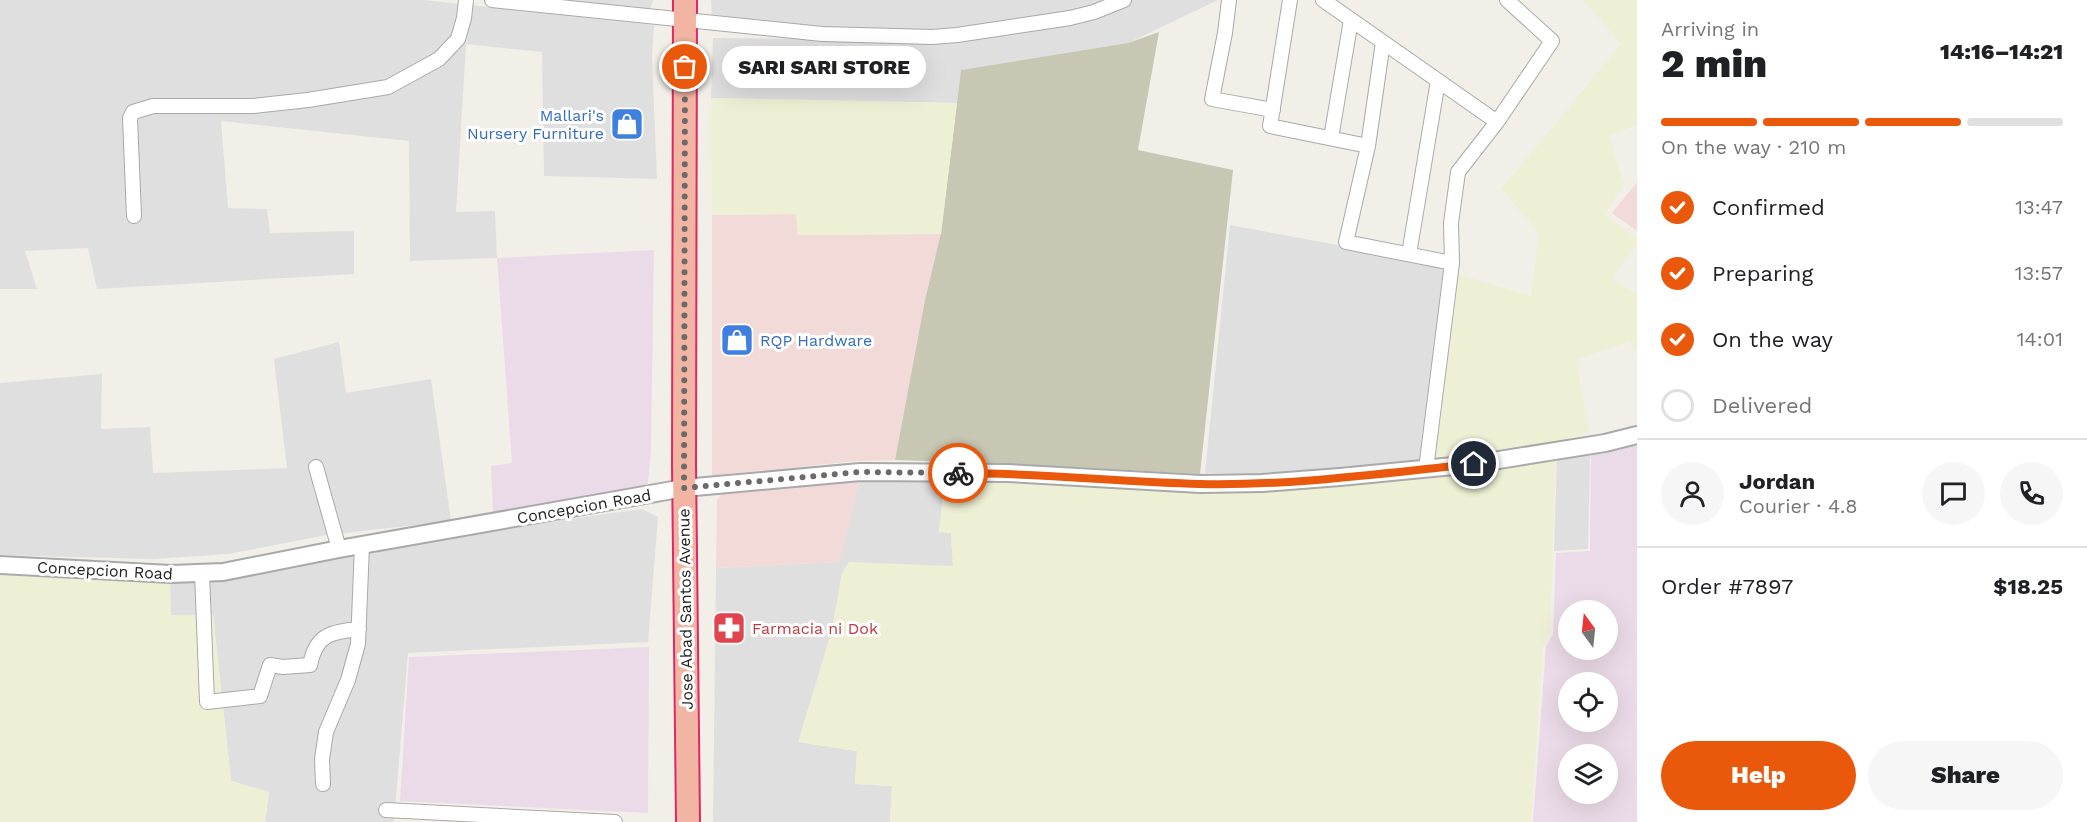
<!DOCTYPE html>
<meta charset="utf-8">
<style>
:root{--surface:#fff;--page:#f6f6f6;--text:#202124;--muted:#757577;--line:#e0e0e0;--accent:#ea580c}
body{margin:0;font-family:"Work Sans",sans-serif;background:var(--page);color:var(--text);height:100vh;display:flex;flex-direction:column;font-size:22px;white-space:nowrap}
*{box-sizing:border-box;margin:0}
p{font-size:20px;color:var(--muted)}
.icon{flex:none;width:33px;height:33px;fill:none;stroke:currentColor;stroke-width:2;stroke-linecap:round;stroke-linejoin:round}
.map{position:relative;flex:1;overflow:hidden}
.panel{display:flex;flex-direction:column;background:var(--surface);width:450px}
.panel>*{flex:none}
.needle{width:39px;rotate:345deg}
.controls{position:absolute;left:1558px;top:600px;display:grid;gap:12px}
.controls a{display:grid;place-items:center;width:60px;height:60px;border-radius:50%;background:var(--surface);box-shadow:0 6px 24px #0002;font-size:30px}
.pin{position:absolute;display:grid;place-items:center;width:51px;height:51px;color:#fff;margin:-26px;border:3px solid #fff;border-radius:50%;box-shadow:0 2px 6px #0007}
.courier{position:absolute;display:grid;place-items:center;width:60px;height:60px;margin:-30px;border:4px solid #ea580c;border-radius:50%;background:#fff;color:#222;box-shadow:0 2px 8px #0007}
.bubble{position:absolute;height:42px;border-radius:21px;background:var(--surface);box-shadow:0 6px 24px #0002;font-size:20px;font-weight:800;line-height:42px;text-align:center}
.headline em{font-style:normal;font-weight:800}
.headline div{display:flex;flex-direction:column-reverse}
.headline{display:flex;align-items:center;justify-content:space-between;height:102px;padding:0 24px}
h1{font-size:39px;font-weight:800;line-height:45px}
.bar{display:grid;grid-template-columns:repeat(4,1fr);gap:9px 6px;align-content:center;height:72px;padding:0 24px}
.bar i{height:8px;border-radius:4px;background:var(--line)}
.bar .on{background:var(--accent)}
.bar p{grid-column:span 4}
.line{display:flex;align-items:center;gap:15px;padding:0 24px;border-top:2px solid var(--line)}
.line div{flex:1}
.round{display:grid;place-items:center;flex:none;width:63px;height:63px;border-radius:32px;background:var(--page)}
ol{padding:0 24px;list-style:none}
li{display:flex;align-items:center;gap:18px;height:66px}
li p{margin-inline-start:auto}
li .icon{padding:6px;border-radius:50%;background:var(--accent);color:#fff;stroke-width:4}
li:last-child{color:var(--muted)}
li i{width:33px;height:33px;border:3px solid var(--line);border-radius:50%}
.cta{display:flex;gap:12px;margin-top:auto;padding:12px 24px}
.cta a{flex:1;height:69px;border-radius:36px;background:var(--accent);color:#fff;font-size:24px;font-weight:800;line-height:69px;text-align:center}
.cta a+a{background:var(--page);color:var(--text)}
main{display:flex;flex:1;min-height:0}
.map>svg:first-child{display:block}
</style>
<main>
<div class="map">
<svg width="1637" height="822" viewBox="0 0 1637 822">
<rect width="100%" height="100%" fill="#f2efe9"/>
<!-- residential -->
<path fill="#e0dfdf" d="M0,0h424l230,25 -2,31 5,123 -113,-3 -2,-124 -76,-8 -10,168 39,-1 2,47 -87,3 -1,-120 -188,-20 7,87 39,1 3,24 84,-2v43l-257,15 -9,-41 -63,3 12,38h-37z
M511,0h142l-3,9 -7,6z
M711,0h398l-61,17 -92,14 -126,-1 -118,-10z
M1130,0h88l-90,43 -167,27 -4,33 -246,-5 2,-60 248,3 92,-18z
M1230,225l221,41 -24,194 -133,14 -89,-1z
M339,342l7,51 85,-14 20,142 -124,14 -99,19 -74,5 -154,-4v-172l102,-9 -1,55 49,-2 3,46 134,-5 -13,-109z
M1590,454l-2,95 -34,2 3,-93z
M859,481h86l-6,51 12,1 2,33 -111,7 -10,57 -33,112 58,9 -2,33 37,2 -2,36h-177l3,-254 123,-6z
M642,509l16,8 -10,125 -240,11 -14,169h-129l4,-30 -38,-11 -18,-166h-42l-1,-32 177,-33z"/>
<!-- commercial -->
<path fill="#f2dad9" d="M1637,182v49l-25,-18z
M797,214l1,21 143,-1 -16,66 -30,160 -38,1 -130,13 -15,5v-264z
M859,481l-19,81 -124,6 1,-68 4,-5 11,-4z"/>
<!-- industrial -->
<path fill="#ebdbe8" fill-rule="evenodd" d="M654,250l-3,199 -3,34 -9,7 -146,23 -2,-47 21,-3 -15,-205z
M1637,444v378h-104l13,-176 7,-12 3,-81 34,-2 1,-98zM1569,610h39v40h-39zM1569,682h39v40h-39zM1569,754h39v40h-39z
M649,647l-1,166 -248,-12 9,-144z"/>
<!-- construction -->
<path fill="#c7c7b4" d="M1159,32l-21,118 95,20 -33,304 -191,-10 -114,-4 30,-160 16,-67 20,-163 167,-27z"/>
<!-- farmland -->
<path fill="#eef0d5" d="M1583,0h54v125l-28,11 15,48 -19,30 32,25v4l-25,36 25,15v61l-8,-13 -53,18 13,72 -37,11 -121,18 23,-188 77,23 8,-63 -38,-44 120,-145z
M711,98l246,5 -16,131 -143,1 -2,-21 -84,1z
M1556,458l-6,175 -7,12 -12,177h-641l2,-36 -37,-2 2,-33 -59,-9 34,-112 10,-57 7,-11 104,4 -2,-33 -12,-1 6,-51 255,10z
M0,575l170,8 1,32h42l18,166 38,11 -4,30h-265z"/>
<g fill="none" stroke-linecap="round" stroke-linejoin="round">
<!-- minor casing -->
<g stroke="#a9a9a9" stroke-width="16">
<path id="minor" d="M492,0l330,34 110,3 25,-2 113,-17 24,-6 30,-12
M1229,0l-4,33 -13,66 61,11
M1290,0l-20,126 98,20
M1323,0l174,122
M1383,42l-15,104 -22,96 106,21
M1331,138l20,-118
M134,216l-4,-98 3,-6 20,-6h100l55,-6 80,-13 51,-28 19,-20 6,-21 2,-18
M1409,254l29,-173
M316,467l23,82
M1426,469l26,-206 -1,-40 7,-51 39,-50 55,-81 -45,-41
M202,573l5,129 53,-6 10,-31 13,2 27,-2c6,-31 21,-33 49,-36
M323,784l-1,-25 4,-27 22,-52 10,-36 4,-99
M386,810l229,12"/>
</g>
<!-- tertiary casing -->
<g stroke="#a9a9a9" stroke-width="20">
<path id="tertiary" d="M0,565l171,9 52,-2 116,-23 345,-61 176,-16 148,1 192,11 62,-1 78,-6 134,-13 131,-21 32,-8"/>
</g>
<!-- trunk casing -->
<g stroke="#dc2a67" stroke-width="26">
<path id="trunk" d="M685,0l-1,465 4,357"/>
</g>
<!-- minor -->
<use href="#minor" stroke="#fff" stroke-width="14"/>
<!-- tertiary -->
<use href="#tertiary" stroke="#fff" stroke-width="16"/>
<!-- trunk -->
<use href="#trunk" stroke="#f2b4a3" stroke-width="22"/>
</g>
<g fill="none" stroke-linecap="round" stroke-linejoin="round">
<!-- done -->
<path stroke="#6b6a68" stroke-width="6" stroke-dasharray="0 10.8" d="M685,67l-1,421 176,-16 98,1"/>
<!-- route -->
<path stroke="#ea580c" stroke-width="8" d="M958,473c81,0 162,9 242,11 92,2 184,-11 274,-20"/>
</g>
<!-- icons -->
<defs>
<g id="shop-square" transform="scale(1.725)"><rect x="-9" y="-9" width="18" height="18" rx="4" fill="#3f7fe0" stroke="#fff"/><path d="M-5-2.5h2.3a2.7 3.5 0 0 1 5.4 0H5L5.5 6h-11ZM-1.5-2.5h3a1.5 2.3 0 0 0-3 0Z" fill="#fff"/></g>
<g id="pharmacy-square" transform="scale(1.725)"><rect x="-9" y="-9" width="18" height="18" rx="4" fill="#e0444e" stroke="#fff"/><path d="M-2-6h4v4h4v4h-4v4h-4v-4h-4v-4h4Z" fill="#fff"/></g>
</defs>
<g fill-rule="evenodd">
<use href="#shop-square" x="627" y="124"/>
<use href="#shop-square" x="737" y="340"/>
<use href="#pharmacy-square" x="729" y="628"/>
</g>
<g text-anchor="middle" stroke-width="6" stroke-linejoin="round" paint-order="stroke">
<!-- shop labels -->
<g font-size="16" fill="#366cbe" stroke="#fff" text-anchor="end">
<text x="604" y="121">Mallari's<tspan x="604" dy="18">Nursery Furniture</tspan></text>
<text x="760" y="346" text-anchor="start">RQP Hardware</text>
</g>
<!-- street labels -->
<g font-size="16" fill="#222" stroke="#fff">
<text transform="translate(584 506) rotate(-10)" y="6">Concepcion Road</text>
<text transform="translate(105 570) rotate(3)" y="6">Concepcion Road</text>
<text transform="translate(685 609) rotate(-91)" y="6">Jose Abad Santos Avenue</text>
</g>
<!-- health labels -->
<g font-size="16" fill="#be3a42" stroke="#fff" text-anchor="start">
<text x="752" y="634">Farmacia ni Dok</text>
</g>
</g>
</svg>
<div class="controls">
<a><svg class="needle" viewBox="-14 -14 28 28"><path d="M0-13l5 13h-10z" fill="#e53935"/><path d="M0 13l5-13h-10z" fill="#757577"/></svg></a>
<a><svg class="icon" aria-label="locate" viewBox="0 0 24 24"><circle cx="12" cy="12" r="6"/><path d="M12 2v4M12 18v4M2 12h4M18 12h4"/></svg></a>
<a><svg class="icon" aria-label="layers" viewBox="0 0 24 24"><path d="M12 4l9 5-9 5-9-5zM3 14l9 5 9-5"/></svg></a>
</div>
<div class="pin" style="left:685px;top:67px;background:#ea580c"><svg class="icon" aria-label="bag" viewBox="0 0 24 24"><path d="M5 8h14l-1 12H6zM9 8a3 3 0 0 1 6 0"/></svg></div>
<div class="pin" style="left:1474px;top:464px;background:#1f2937"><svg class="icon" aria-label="home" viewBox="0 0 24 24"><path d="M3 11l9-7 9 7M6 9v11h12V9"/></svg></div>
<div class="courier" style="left:958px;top:473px"><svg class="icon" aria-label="bike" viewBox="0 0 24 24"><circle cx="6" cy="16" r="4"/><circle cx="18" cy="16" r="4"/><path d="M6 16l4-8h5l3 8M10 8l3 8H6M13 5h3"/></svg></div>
<div class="bubble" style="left:722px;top:46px;width:204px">SARI SARI STORE</div>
</div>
<section class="panel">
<div class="headline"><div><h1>2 min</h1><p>Arriving in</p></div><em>14:16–14:21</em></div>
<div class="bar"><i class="on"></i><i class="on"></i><i class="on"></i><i></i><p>On the way · 210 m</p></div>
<ol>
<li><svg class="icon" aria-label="check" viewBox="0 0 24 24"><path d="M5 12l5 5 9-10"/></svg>Confirmed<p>13:47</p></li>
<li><svg class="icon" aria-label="check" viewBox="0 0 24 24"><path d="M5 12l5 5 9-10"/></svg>Preparing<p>13:57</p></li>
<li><svg class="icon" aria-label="check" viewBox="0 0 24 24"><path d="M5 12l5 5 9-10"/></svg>On the way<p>14:01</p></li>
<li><i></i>Delivered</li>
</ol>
<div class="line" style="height:108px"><a class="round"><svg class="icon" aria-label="person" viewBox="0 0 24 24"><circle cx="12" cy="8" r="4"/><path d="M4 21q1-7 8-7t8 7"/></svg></a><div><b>Jordan</b><p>Courier · 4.8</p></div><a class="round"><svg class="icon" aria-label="chat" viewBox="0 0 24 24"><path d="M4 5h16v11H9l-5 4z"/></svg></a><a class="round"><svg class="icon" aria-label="phone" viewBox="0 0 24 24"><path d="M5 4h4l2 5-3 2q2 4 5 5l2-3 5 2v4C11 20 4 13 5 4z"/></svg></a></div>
<div class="line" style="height:78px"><div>Order #7897</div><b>$18.25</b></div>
<div class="cta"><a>Help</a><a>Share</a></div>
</section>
</main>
